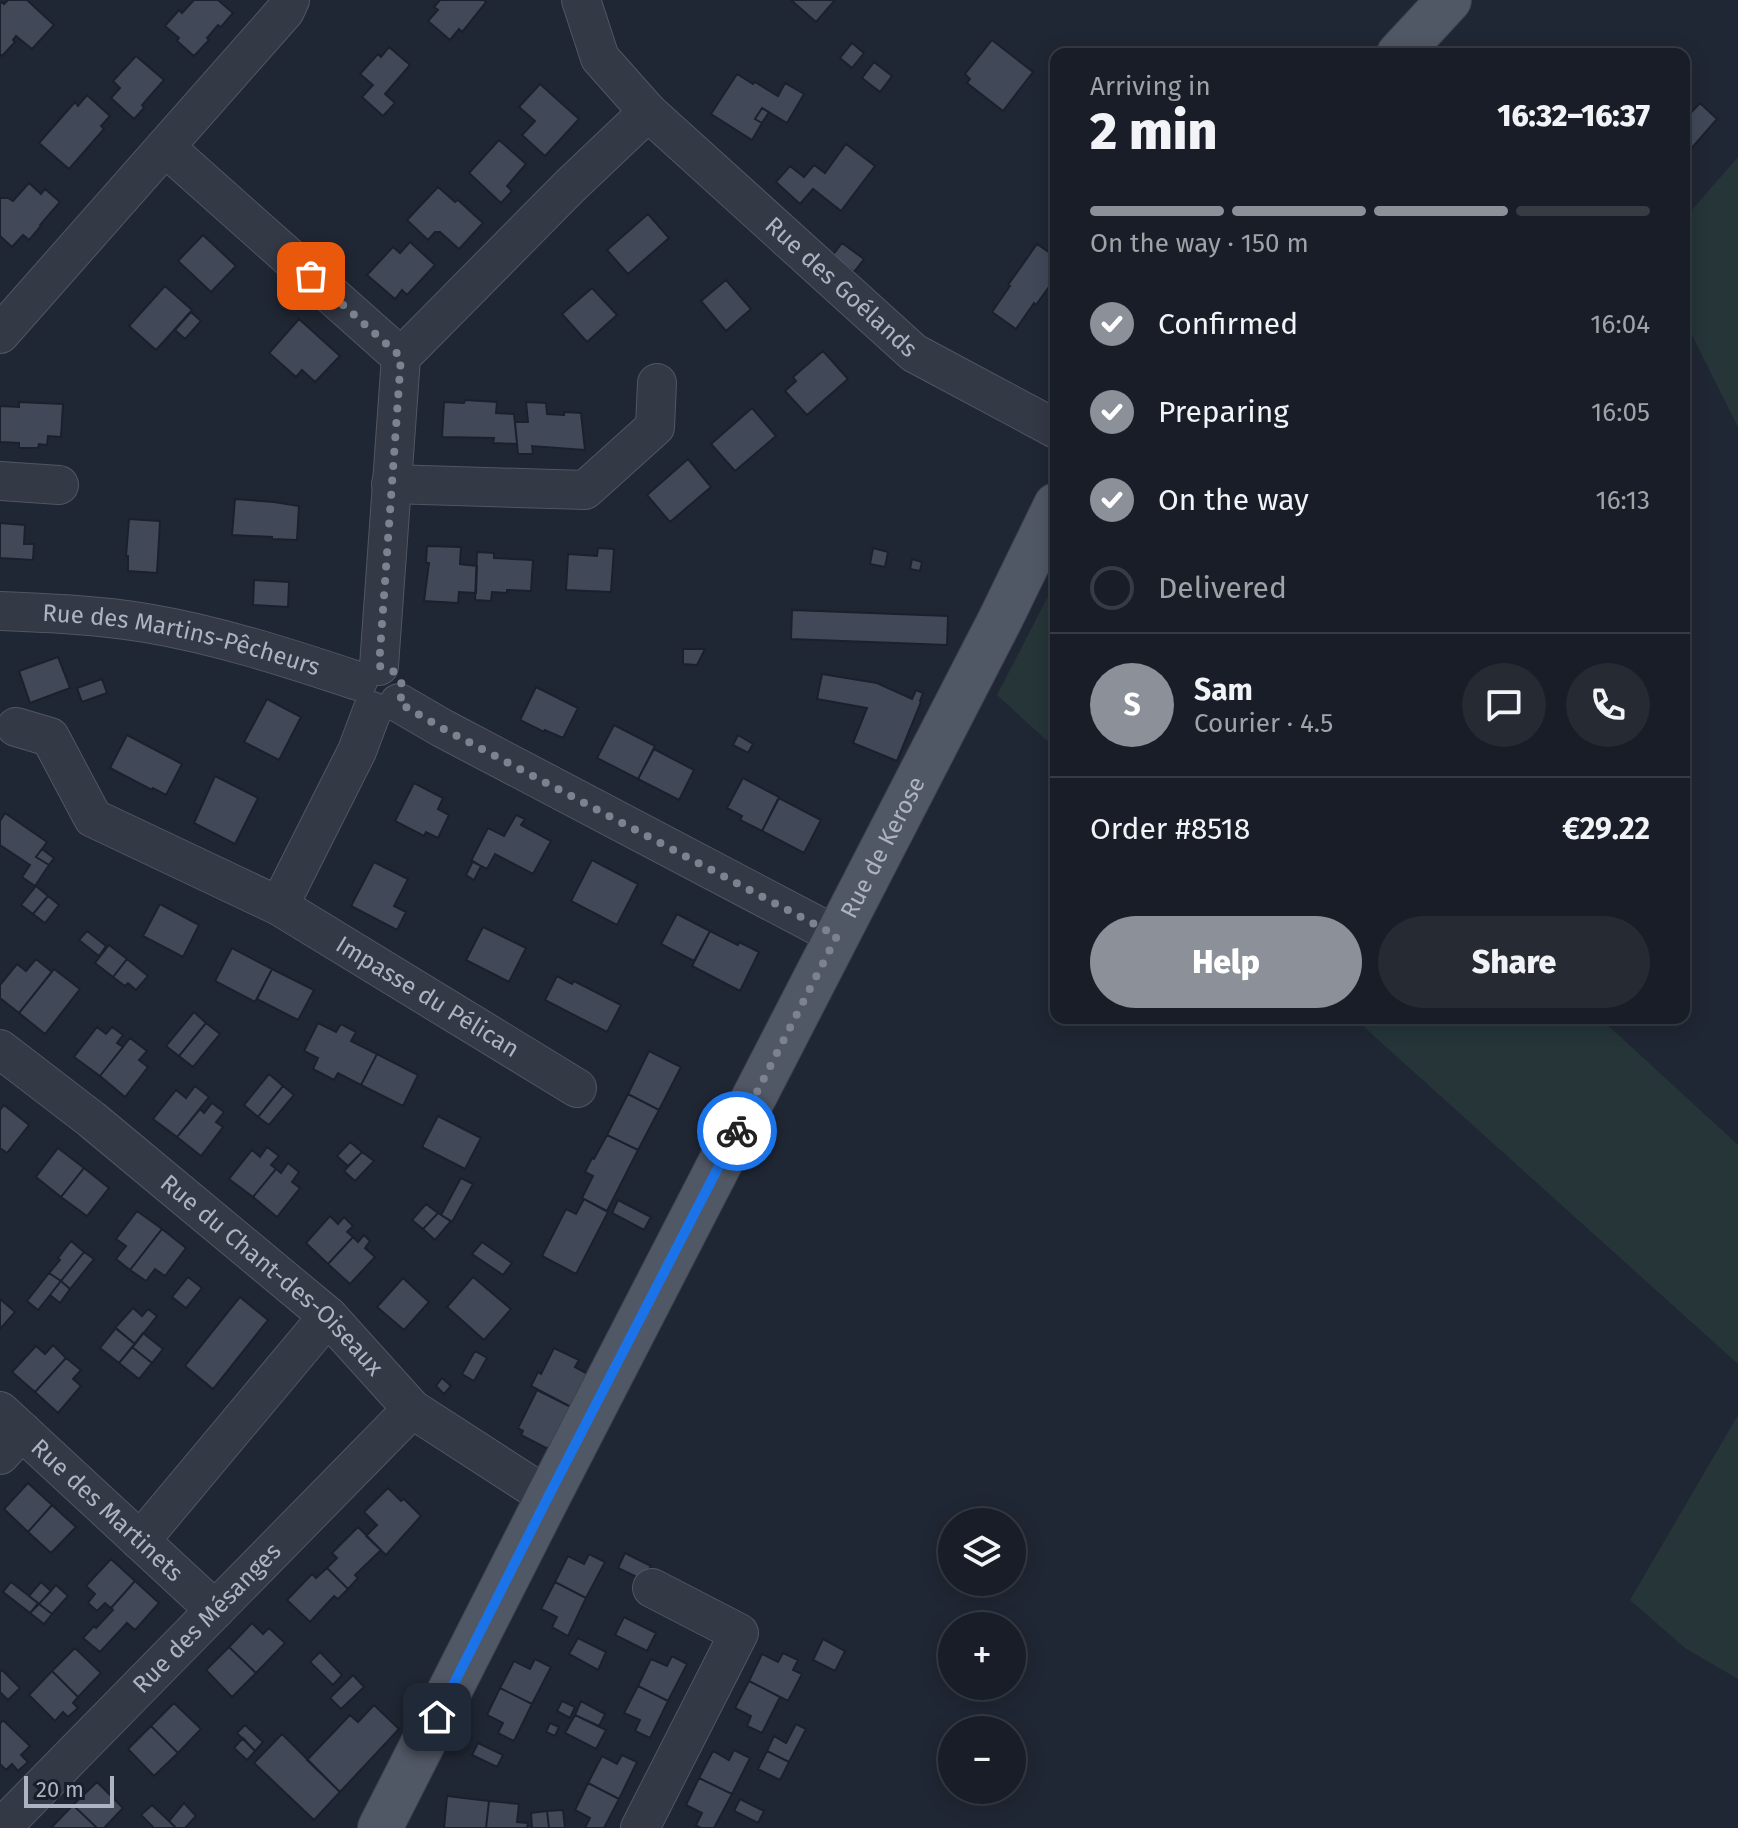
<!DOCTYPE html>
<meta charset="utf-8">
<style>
:root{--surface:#181d27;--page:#252a33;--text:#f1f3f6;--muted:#9fa2a7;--line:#363b44;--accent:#8c9099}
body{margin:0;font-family:"Fira Sans",sans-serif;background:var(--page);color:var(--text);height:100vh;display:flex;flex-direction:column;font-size:30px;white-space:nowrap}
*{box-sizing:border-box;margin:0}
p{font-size:26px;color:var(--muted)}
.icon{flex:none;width:44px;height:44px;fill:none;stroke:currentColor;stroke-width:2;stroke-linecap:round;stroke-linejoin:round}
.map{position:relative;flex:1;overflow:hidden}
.details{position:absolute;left:1050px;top:48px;width:640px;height:976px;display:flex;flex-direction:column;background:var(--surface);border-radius:16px;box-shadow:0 4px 20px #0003,0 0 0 2px var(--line)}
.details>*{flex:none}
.controls{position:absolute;left:938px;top:1508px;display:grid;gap:16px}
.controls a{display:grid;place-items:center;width:88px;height:88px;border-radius:50%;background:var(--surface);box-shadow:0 4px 20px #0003,0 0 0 2px var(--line);font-size:40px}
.scale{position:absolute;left:24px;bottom:20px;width:90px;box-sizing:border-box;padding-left:8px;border:4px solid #adb3c2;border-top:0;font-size:22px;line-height:28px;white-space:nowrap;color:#adb3c2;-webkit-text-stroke:6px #191e2a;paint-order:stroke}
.pin{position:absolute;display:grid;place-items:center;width:68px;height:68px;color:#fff;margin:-34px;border-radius:16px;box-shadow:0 4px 12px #0006}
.courier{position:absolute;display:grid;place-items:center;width:80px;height:80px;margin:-40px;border:6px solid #1a73e8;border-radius:50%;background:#fff;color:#222;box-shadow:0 2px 10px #0007}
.head em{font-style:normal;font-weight:800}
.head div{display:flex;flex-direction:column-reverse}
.head{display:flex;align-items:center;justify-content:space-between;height:136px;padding:0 40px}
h1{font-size:52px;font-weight:800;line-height:60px}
.bar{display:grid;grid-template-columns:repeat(4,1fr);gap:12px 8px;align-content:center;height:96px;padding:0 40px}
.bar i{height:10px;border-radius:6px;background:var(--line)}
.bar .active{background:var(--accent)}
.bar p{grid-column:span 4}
.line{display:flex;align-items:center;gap:20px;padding:0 40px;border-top:2px solid var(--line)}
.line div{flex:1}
.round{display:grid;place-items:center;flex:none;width:84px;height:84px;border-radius:42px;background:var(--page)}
ol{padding:0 40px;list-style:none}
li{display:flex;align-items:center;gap:24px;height:88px}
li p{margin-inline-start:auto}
li .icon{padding:8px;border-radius:50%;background:var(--accent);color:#fff;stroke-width:4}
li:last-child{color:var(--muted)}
li i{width:44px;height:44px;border:4px solid var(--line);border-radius:50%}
.button{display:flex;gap:16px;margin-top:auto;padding:16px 40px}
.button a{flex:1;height:92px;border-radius:48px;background:var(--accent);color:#fff;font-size:32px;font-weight:800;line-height:92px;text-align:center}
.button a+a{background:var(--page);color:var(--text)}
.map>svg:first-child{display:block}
</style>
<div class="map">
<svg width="1738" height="1828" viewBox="0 0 1738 1828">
<rect width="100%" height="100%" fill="#202734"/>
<!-- green -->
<path fill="#253538" d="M1738,157v270l-54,-108v-100z
M1056,581v168l-59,-54z
M1354,1018h246l138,127v219z
M1738,1415v264l-53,-31 -55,-48z"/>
<!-- building -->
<path fill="#414959" stroke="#1b202c" stroke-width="2" d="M8,0h19l27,25 -22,24 -16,-13 -3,4 2,2 -13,14 -2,-2v-50l2,-2 2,2z
M194,0h24l15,13 -12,14 -3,-2 -11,13 2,2 -15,16 -17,-15 2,-3 -14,-12 14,-16 3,3z
M440,0h44l2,2 -24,30 -3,-3 -9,11 -22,-19 10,-11 -4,-3z
M791,0h44l-19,22z
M992,40l41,32 -30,39 -36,-28 3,-4 -5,-5z
M852,43l12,10 -12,15 -12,-10z
M389,47l21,18 -25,29 10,9 -12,13 -21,-19 11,-12 -13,-11 18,-20 3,3z
M136,56l28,24 -22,25 2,3 -10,11 -23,-21 9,-10 -7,-7z
M874,62l18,14 -12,16 -18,-14z
M737,74l16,10 2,-2 23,14 7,-13 19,11 -17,29 -25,-15 -7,11 7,4 -10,17 -41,-26z
M540,84l39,35 -34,37 -23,-21 13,-14 -16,-14z
M87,95l23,21 -9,10 3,3 -35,40 -30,-26 36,-41 3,4z
M1700,103l17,16 -33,38v-37z
M762,108l7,4 -7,11 -7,-4z
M499,140l27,24 -19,22 5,5 -11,12 -32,-30z
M846,144l29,22 -34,45 -28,-22 -13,15 -24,-22 14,-16 14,11 10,-12 11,8z
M29,183l12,11 4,-5 15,13 -20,23 1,1 -12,14 -6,-5 -11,12 -12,-11v-38h8l5,3z
M438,187l17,15 3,-2 25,23 -24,26 -19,-17h-5l-7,8 -21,-20z
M648,214l21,24 -41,36 -21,-24z
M203,235l33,31 -25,26 -33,-31z
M410,242l25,23 -28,30 -5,-5 -7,9 -28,-24 26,-28 7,6z
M842,243l22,16 -10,13 -22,-16z
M1037,244l19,13v20l-20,28 -2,-2 -18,26 -24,-17 18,-26 -2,-1z
M726,280l25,29 -25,22 -25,-30z
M165,286l27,24 -36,40 -27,-24z
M592,288l25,27 -30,27 -25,-28z
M191,312l10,9 -16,18 -10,-9z
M299,319l41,37 -25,26 -13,-12 -6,7 -27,-24z
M823,351l25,28 -41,36 -22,-24 11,-10 -3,-4z
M465,400l32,2 -1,11 18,1 3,30 -24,-1 1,-5 -52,-1 2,-35 20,1z
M19,402l44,2 -2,33 -13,-1 -1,9 -8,-1 -1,4h-19v-5l-19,-1v-36l19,1z
M526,402l20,1 1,11 17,1v-3l17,1 4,37 -53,-4 1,8h-15l-3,-32h13z
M752,408l24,28 -41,35 -24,-27z
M688,459l23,28 -41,35 -23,-27z
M235,499l39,3 25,4 -2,34 -25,-1v-2l-40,-2z
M129,519l31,2 -3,52 -29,-2v-15h-2z
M0,523l25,2 -1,19h10l-1,16 -33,-2z
M427,546l34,1 -1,17 17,2 -1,27 -17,-1 -1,11 -34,-2 5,-38h-3z
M598,548l16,1 -3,43 -45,-2 2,-36 29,2z
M873,548l15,4 -3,15 -15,-3z
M477,552l17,1v5l39,2 -2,31 -24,-1v3l-15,-1 -1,9 -16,-1z
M912,559l10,3 -2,9 -10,-2z
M254,580l35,2 -1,25 -35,-2z
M792,610l156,6 -1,29 -156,-6z
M683,649h22l-8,16 -14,-1z
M58,657l12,31 -40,15 -11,-32z
M822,674l55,9 35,16 4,-9 7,3 -3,8 1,1 -24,59 -44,-18 14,-35 -50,-9z
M102,679l5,14 -25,9 -5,-14z
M536,687l42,21 -15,30 -18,-8 -1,2 -24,-12z
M267,699l34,18 -22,43 -35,-18z
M614,725l41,21 -17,33 -41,-21z
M127,735l55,29 -16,31 -13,-7 -1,2 -42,-22z
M738,735l15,9 -5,9 -15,-8z
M654,749l40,21 -15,30 -41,-21z
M215,776l43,22 -23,46 -41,-21z
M743,778l36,19 -17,34 -22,-11 2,-4 -15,-8z
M414,783l29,15 -5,11 11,6 -11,23 -12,-6 -2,4 -29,-15z
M779,798l42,22 -17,33 -42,-22z
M5,813l42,29 -11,15 13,8 -14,21 -13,-9 8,-12 -30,-20v-24z
M516,815l9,4 -4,6 30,16 -18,33 -38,-20 -8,15 -16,-8 17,-33 16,8z
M42,849l12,9 -5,7 -13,-8z
M592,860l46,24 -21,41 -46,-24z
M473,861l8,5 -7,14 -8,-5z
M374,862l34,17 -14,27 12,6 -9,18 -46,-24z
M36,886l12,10 -15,18 -12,-9z
M48,896l11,9 -14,18 -12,-9z
M160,904l39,21 -16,32 -40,-21z
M677,914l33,17 -16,30 -33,-17z
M483,927l43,21 -17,34 -43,-22z
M87,931l19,15 -7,10 -20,-16z
M710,931l28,14 1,-3 20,10 -19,39 -48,-25z
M109,945l18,14 -14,18 -18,-14z
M232,948l40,21 -17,33 -40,-21z
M36,959l16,13 -33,41 -19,-15v-13l17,-21 9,7z
M127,959l21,17 -12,14 -8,-7 -3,3 -12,-9z
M54,969l26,20 -35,45 -26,-21z
M272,969l42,21 -16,30 -41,-21z
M557,976l15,8 2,-3 47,24 -14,27 -62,-32z
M194,1012l12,11 -27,33 -13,-10z
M206,1023l14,11 -27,33 -14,-11z
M318,1023l18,9 5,-8 15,8 -5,9 26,13 -16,31 -23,-12 -4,7 -21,-11 5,-11 -14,-7z
M97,1027l9,7 6,-7 11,8 -6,8 6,4 -23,29 -26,-19z
M130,1038l17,13 -8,9 9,7 -23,30 -25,-21z
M649,1051l32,16 -22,43 -31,-16z
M377,1054l41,21 -15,31 -42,-21z
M269,1074l14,12 -25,31 -14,-12z
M195,1086l14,11 -32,40 -24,-18 23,-29 10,8z
M283,1086l11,9 -25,30 -11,-8z
M628,1094l31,16 -21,40 -31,-15z
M212,1103l12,9 -8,10 7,5 -22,29 -24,-19 23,-28 4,4z
M4,1105l25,20 -22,28 -7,-5v-38z
M438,1116l43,22 -16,31 -43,-22z
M607,1135l31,15 -31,61 -25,-13 11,-22 -8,-4 7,-14 2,1z
M350,1142l12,10 -14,14 -11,-10z
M267,1147l12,9 -8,9 5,4 -23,28 -24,-18 23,-29 8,7z
M58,1148l26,20 -23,29 -25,-20z
M362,1152l12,9 -19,20 -11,-10z
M288,1163l11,9 -7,10 8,6 -23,29 -24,-20 23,-28 5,4z
M84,1168l25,20 -22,28 -26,-19z
M461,1178l12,6 -21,38 -11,-7z
M584,1199l24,13 -32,62 -34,-18 24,-47 10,5z
M618,1200l33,17 -7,13 -32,-17z
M426,1204l12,9 -15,16 -11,-9z
M137,1211l25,18 -32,41 -14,-11 10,-13 -10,-7z
M438,1213l13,8 -16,19 -12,-11z
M330,1216l8,8 6,-7 9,9 -6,6 6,5 -25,27 -22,-21z
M162,1229l24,19 -21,28 -10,-7 -9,12 -16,-11z
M364,1235l6,6 -5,7 10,9 -25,27 -22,-20 25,-27 5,5z
M71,1241l13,11 -23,29 -12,-8 11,-13 -2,-2z
M482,1242l30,21 -9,12 -31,-21z
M84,1252l10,7 -24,30 -9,-8z
M49,1273l12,8 -23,29 -11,-9z
M188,1277l14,11 -16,20 -14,-11z
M473,1277l38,32 -27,31 -37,-33z
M403,1278l26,24 -25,28 -27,-23z
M61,1281l9,8 -10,14 -10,-8z
M240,1297l28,23 -55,69 -28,-23z
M0,1299l15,13 -15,17z
M133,1308l9,8 6,-7 9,7 -22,28 -20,-16z
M116,1328l19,16 -16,19 -19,-15z
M143,1333l20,16 -11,14 -20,-16z
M53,1345l13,13 -31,34 -23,-20 24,-26 9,8z
M132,1347l20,16 -13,16 -20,-16z
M554,1348l25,12 -4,7 15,8 -17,33 -42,-22 7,-14 3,2z
M475,1351l12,7 -13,23 -12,-7z
M66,1358l15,12 -8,9 8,7 -23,27 -23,-21z
M442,1378l9,8 -7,8 -8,-8z
M537,1390l36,18 -20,39 -7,1 -25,-13 2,-4 -5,-3z
M28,1483l24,22 -24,27 -24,-23z
M388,1488l13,13 3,-2 17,17 -35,39 -20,-19 11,-11 -13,-13z
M52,1505l24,22 -25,26 -23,-21z
M358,1527l23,23 -26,25 3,3 -10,11 -21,-21 10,-10 -5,-5z
M625,1553l26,13 -8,14 -25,-12z
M589,1554l16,8 -19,36 -31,-16 13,-26 16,8z
M111,1559l24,22 -24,27 -6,-5 -8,8 -9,-8 7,-9 -9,-8z
M327,1568l21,21 -10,10 -4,-3 -24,26 -23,-22 25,-26 4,4z
M135,1581l24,22 -24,27 -8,-7 -27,29 -17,-14 11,-12 2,2 17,-18 -2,-2z
M11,1582l27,21 -8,10 -27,-21z
M41,1582l10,9 -12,13 -10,-8z
M555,1582l31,16 -18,38 -16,-9 5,-10 -16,-8z
M56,1585l12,11 -16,18 -13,-10z
M39,1604l13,10 -8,10 -14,-11z
M624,1617l32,16 -9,18 -32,-16z
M252,1623l11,11 6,-6 16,15 -29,30 -27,-26z
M578,1638l28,14 -8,18 -29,-16z
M823,1639l22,12 -10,20 -22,-11z
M229,1647l27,26 -24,24 -26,-27z
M75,1648l26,25 -23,24 -26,-26z
M320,1652l22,23 -9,10 -23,-23z
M783,1653l15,7 -5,10 9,4 -14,27 -39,-20 13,-27 16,8z
M672,1656l15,8 -19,37 -30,-15 13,-27 16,7z
M535,1659l16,8 -19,37 -32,-16 14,-27 16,8z
M2,1670l18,18 -12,12 -8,-8v-20z
M52,1671l26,26 -5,6 5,5 -10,9 -5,-5 -8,9 -26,-26z
M353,1675l11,12 -23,22 -11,-11z
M749,1681l31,16 -18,36 -15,-7 4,-10 -16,-8z
M638,1686l30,15 -18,37 -15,-7 5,-11 -16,-7z
M500,1688l32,16 -18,37 -16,-8 5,-10 -16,-8z
M562,1701l13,6 -5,11 -13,-7z
M581,1701l24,13 -6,12 -24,-11z
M174,1703l27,26 -23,24 -27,-27z
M374,1705l25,24 -59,63 -33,-32 43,-45 8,7z
M575,1715l31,15 -10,19 -31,-16z
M3,1720l27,26 -9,9 7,7 -10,9 -6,-7 -6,6 -6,-6v-40z
M550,1723l9,4 -4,9 -9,-4z
M796,1724l10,5 -17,33 -22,-11 7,-15 12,7z
M245,1725l18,17 -8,9 -18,-18z
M151,1726l27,27 -24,23 -26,-27z
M282,1734l58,58 -26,28 -60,-57z
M243,1738l12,13 -8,9 -13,-12z
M478,1743l25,12 -6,12 -25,-12z
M734,1750l16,8 -18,36 -33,-16 14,-27 16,9z
M767,1751l22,11 -9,18 -22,-11z
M622,1755l15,7 -18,37 -31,-16 14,-27 15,8z
M699,1778l33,16 -18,34h-13l-5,-3 6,-12 -16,-8z
M97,1782l26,26 -19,20h-7l-24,-23z
M588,1783l31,16 -15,29h-19l5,-10 -15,-8z
M447,1796l42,5 -3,27h-42z
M740,1799l24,12 -6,12 -24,-12z
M489,1801l30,3 -2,18 11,1 -1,5h-41z
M184,1803l12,13 -11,12h-9l-7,-7z
M73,1805l24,23h-46z
M152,1805l17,16 7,7h-22l-13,-13z
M563,1810l2,18h-16l-2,-17z
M547,1811l2,17h-17l-1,-15z"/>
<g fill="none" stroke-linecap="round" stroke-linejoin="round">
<!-- minor casing -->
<g stroke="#515663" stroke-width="40">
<g id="minor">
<path id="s1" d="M581,0l19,58 48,54 266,241 142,76"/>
<path d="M165,147l236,210"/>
<path d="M0,334l285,-323 5,-11"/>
<path d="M0,481l59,4"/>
<path d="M391,484l194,6 70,-63 2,-44"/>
<path id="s2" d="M0,611c49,2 98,4 146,12 72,12 143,35 212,58"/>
<path d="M379,666l22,-309 169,-171 78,-74"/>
<path d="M399,703l43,25 395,208"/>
<path d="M16,727l34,10 43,81 186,88 78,-155 15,-40"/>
<path id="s3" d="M279,906l298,182"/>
<path id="s4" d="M0,1049l91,70 237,197 84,93 136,88"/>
<path id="s5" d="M0,1411l215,199"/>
<path d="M0,1455l22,-24"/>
<path d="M140,1541l188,-225"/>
<path id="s6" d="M1,1828l411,-419"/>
<path d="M640,1828l99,-195 -87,-45"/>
</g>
</g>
<!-- major casing -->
<g stroke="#3d424f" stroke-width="46">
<g id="major">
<path d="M1399,54l50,-54"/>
<path id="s7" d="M380,1828l168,-331 453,-879 55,-113"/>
</g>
</g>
<!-- minor -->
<use href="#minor" stroke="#333945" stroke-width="38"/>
<!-- major -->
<use href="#major" stroke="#515865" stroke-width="44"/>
</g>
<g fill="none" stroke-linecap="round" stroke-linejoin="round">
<!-- done -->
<path stroke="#7c8290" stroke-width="8" stroke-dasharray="0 14.4" d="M311,276l90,81 -22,309c20,3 28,18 20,37l43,25 395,208 -100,195"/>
<!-- route -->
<path stroke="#1a73e8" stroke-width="10" d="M437,1717l111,-220 189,-366"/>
</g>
<g text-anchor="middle" stroke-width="6" stroke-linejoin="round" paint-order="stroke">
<!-- street labels -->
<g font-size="24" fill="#adb3c2" stroke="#191e2a">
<text dy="8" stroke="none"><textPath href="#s1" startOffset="394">Rue des Goélands</textPath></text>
<text dy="8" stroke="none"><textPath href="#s2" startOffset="184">Rue des Martins-Pêcheurs</textPath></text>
<text dy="8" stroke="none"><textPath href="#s7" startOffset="1102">Rue de Kerose</textPath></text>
<text dy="8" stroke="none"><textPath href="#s3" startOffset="174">Impasse du Pélican</textPath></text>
<text dy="8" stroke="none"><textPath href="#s4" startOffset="354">Rue du Chant-des-Oiseaux</textPath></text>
<text dy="8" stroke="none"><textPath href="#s5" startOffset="146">Rue des Martinets</textPath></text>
<text dy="8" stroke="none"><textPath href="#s6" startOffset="294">Rue des Mésanges</textPath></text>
</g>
</g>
</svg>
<div class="controls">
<a><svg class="icon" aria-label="layers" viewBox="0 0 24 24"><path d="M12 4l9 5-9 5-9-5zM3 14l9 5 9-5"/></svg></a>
<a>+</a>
<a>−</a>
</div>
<div class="scale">20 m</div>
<div class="pin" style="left:311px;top:276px;background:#ea580c"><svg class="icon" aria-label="bag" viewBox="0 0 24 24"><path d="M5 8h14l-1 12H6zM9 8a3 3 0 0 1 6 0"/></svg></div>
<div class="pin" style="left:437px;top:1717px;background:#1f2937"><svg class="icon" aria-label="home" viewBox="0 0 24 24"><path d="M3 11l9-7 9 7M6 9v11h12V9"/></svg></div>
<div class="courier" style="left:737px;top:1131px"><svg class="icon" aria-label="bike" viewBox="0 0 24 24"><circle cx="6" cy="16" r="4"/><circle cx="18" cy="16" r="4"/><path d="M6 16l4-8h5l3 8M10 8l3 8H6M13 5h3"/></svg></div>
<section class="details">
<div class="head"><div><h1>2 min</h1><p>Arriving in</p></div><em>16:32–16:37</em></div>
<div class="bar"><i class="active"></i><i class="active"></i><i class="active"></i><i></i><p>On the way · 150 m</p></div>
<ol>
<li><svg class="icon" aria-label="check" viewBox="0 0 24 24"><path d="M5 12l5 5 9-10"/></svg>Confirmed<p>16:04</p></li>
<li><svg class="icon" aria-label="check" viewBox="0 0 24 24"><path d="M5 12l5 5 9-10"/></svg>Preparing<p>16:05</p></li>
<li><svg class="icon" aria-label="check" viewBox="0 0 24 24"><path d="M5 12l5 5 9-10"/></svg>On the way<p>16:13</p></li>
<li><i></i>Delivered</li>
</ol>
<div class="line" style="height:144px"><b class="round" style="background:var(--accent);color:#fff">S</b><div><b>Sam</b><p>Courier · 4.5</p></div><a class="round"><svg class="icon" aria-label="chat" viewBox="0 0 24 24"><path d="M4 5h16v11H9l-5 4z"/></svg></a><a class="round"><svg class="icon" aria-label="phone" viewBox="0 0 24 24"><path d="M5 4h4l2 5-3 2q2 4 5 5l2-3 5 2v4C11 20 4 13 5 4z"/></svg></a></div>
<div class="line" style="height:104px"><div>Order #8518</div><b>€29.22</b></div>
<div class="button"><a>Help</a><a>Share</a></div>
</section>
</div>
